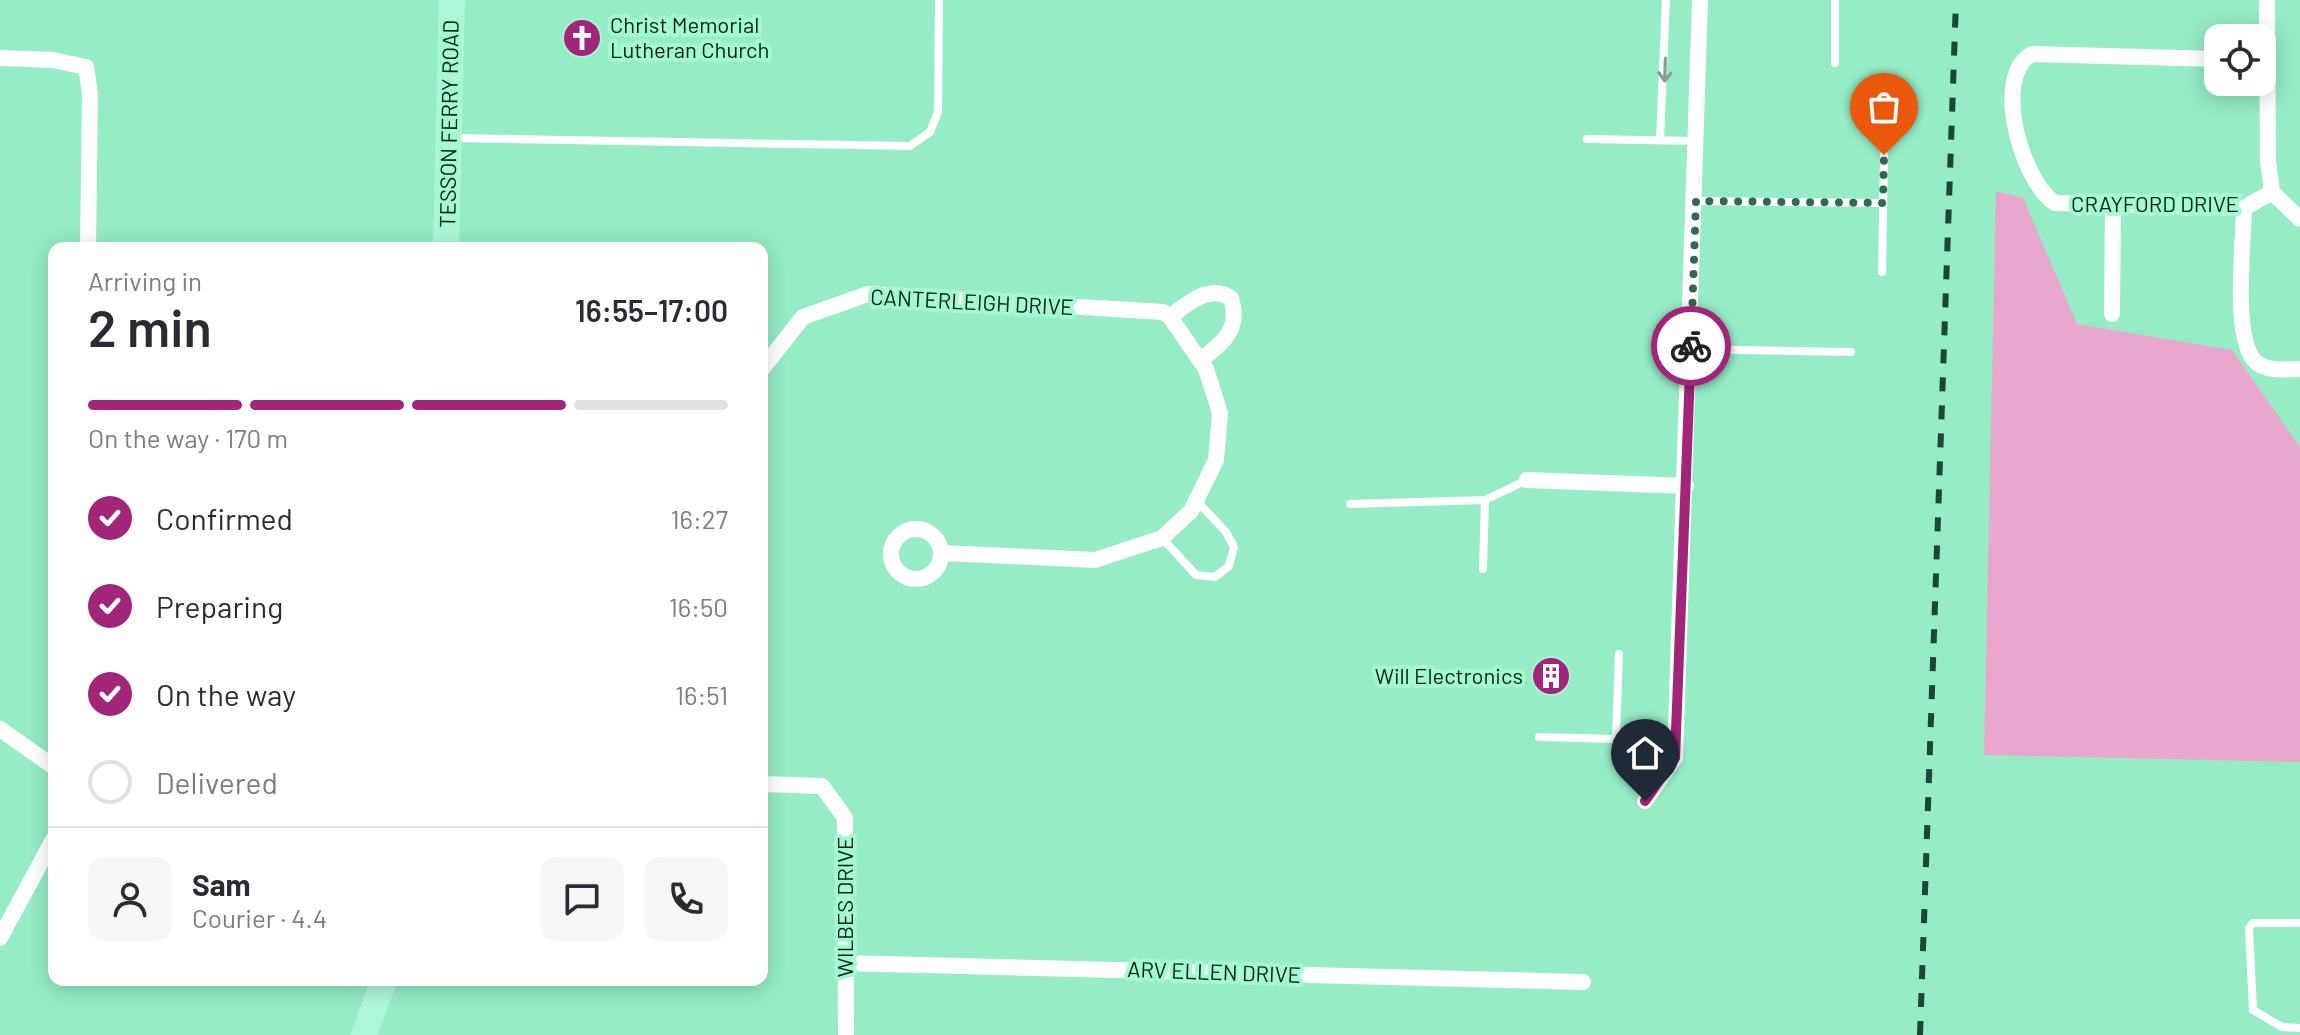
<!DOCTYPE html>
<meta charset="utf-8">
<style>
:root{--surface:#fff;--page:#f7f7f7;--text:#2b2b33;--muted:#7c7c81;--line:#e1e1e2;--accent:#a12579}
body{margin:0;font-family:Barlow,sans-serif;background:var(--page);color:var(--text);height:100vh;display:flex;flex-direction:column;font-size:30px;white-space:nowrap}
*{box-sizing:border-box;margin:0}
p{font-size:26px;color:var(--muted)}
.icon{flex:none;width:44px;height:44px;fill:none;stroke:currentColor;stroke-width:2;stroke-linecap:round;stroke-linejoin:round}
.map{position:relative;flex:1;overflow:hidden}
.details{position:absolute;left:48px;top:242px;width:720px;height:744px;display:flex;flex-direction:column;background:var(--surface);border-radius:16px;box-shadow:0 4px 20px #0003}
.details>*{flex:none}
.controls{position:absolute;left:2204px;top:24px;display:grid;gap:16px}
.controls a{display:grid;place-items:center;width:72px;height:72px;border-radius:16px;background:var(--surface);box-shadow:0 4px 20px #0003;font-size:40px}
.pin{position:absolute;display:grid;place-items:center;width:68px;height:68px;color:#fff;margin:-82px -34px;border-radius:50% 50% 50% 0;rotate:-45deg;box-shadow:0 0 8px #0007}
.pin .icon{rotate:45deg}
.courier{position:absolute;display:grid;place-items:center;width:80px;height:80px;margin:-40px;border:6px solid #a12579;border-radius:50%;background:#fff;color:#222;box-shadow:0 2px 10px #0007}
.head em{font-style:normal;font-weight:600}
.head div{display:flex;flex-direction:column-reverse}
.head{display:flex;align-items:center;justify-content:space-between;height:136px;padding:0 40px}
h1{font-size:52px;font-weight:600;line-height:60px}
.bar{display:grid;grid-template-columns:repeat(4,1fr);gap:12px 8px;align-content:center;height:96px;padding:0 40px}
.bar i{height:10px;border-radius:6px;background:var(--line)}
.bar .on{background:var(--accent)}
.bar p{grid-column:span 4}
.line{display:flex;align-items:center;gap:20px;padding:0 40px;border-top:2px solid var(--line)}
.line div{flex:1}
.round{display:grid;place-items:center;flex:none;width:84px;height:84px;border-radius:16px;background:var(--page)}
ol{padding:0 40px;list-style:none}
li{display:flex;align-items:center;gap:24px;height:88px}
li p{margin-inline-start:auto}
li .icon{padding:8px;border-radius:50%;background:var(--accent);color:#fff;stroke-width:4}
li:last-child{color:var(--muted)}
li i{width:44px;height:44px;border:4px solid var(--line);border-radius:50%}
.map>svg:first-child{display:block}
</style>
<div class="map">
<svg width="2300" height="1035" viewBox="0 0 2300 1035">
<rect width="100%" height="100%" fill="#95ecc5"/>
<!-- green -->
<path fill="#eaa7cd" d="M1996,191l27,7 54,126 155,26 68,97v315l-316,-7z"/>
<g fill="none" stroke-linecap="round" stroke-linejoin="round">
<!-- service -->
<path stroke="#fff" stroke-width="8" d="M1835,0v63
M453,138l457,8 20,-14 8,-20 1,-112
M1587,139l110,2
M1660,139l6,-139
M1696,201l187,2
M1882,272l2,-117
M1691,349l160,3
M1350,504l135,-4 42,-20
M1162,538l34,37 19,2 14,-11 5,-19 -8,-15 -30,-32
M1483,569l2,-69
M1539,737l77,2 47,35
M1616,739l3,-85
M2300,923h-47l-4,5 4,82 29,17 18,1"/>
<!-- minor -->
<path stroke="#fff" stroke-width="16" d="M2267,0l1,161 4,31 28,27
M0,58l53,2 33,7 4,27 -2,154
M2218,59l-186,-5c-41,22 -10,128 23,149l189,5 28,-16
M2244,208c0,34 -13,134 13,155 12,9 29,6 43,6
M2112,314l1,-109
M1170,317c18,-14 39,-33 61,-19 10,32 -8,44 -30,62
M762,369l41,-52 65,-23 295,18 7,5 36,52 14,44 -4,47 -25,51 -29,27 -67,22 -152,-7
M1527,480l159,6
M891 554a25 25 0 1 1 50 0a25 25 0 1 1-50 0Z
M0,729l54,38
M762,784l60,2 23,32 1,217
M1645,801l30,-43 25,-758
M0,938l54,-100
M844,963l739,19"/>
<!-- primary -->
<path stroke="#aff6d9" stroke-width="26" d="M446,248l6,-248
M364,1035l20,-55"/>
<!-- rail -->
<path stroke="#1c4735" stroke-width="6" stroke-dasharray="14 14" stroke-linecap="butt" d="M1920,1035l36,-1035"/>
</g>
<!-- one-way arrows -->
<defs><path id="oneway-shaft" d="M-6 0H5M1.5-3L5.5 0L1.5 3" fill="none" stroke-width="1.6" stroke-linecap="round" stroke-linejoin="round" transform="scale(2)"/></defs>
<use stroke="#8c9b95" href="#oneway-shaft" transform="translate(1665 70) rotate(92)"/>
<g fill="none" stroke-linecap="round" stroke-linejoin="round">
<!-- done -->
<path stroke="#346852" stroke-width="8" stroke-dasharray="0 14.4" d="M1691,346l5,-145 187,2 1,-48"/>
<!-- route -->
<path stroke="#a12579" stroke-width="10" d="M1645,801l30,-43 16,-412"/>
</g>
<!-- icons -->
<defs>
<g id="church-disc" transform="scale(2)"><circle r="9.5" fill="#a12579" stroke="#a2f9d2"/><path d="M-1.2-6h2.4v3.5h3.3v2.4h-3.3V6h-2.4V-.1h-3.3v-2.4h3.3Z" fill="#fff"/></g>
<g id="building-disc" transform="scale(2)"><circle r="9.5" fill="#a12579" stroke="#a2f9d2"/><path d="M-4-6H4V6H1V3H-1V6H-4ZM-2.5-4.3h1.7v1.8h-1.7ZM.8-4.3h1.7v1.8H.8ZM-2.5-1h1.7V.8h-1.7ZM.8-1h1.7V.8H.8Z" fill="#fff"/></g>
</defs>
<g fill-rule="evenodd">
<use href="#church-disc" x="582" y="38"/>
<use href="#building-disc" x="1551" y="676"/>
</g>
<g text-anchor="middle" stroke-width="8" stroke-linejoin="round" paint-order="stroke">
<!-- poi labels -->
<g font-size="22" fill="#002114" stroke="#a2f9d2" text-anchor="start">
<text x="610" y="33">Christ Memorial<tspan x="610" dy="25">Lutheran Church</tspan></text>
<text x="1523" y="684" text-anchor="end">Will Electronics</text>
</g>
<!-- street labels -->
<g font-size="22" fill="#002114" stroke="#a2f9d2">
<text transform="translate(449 124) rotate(-89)" y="8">TESSON FERRY ROAD</text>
<text x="2155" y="212">CRAYFORD DRIVE</text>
<text transform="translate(972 302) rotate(3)" y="8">CANTERLEIGH DRIVE</text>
<text transform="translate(845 907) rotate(-90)" y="8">WILBES DRIVE</text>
<text transform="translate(1214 972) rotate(2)" y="8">ARV ELLEN DRIVE</text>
</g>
</g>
</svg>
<div class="controls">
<a><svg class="icon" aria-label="locate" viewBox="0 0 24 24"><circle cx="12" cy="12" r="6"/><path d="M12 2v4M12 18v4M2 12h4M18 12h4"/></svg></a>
</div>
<div class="pin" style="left:1884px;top:155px;background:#ea580c"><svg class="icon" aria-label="bag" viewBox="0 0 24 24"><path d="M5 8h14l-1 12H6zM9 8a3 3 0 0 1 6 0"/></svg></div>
<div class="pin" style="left:1645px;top:801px;background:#1f2937"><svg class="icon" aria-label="home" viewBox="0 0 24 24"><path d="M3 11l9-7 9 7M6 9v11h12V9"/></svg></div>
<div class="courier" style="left:1691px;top:346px"><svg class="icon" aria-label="bike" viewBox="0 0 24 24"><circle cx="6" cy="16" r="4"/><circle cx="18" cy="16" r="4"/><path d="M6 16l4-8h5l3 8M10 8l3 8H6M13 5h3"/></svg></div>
<section class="details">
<div class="head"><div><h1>2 min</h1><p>Arriving in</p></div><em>16:55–17:00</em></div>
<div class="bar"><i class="on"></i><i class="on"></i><i class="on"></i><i></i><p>On the way · 170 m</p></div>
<ol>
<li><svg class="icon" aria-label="check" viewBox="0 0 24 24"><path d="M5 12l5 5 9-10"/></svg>Confirmed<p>16:27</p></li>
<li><svg class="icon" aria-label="check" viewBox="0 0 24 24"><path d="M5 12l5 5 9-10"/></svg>Preparing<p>16:50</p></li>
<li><svg class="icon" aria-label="check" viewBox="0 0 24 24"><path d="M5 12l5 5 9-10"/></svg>On the way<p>16:51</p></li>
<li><i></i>Delivered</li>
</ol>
<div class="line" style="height:144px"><a class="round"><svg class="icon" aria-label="person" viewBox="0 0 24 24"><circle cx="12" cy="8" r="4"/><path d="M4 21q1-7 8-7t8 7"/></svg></a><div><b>Sam</b><p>Courier · 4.4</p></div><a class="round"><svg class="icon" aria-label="chat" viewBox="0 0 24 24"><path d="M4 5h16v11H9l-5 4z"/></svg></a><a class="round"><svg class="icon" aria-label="phone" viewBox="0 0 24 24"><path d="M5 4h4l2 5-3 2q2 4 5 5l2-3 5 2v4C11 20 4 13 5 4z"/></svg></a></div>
</section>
</div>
